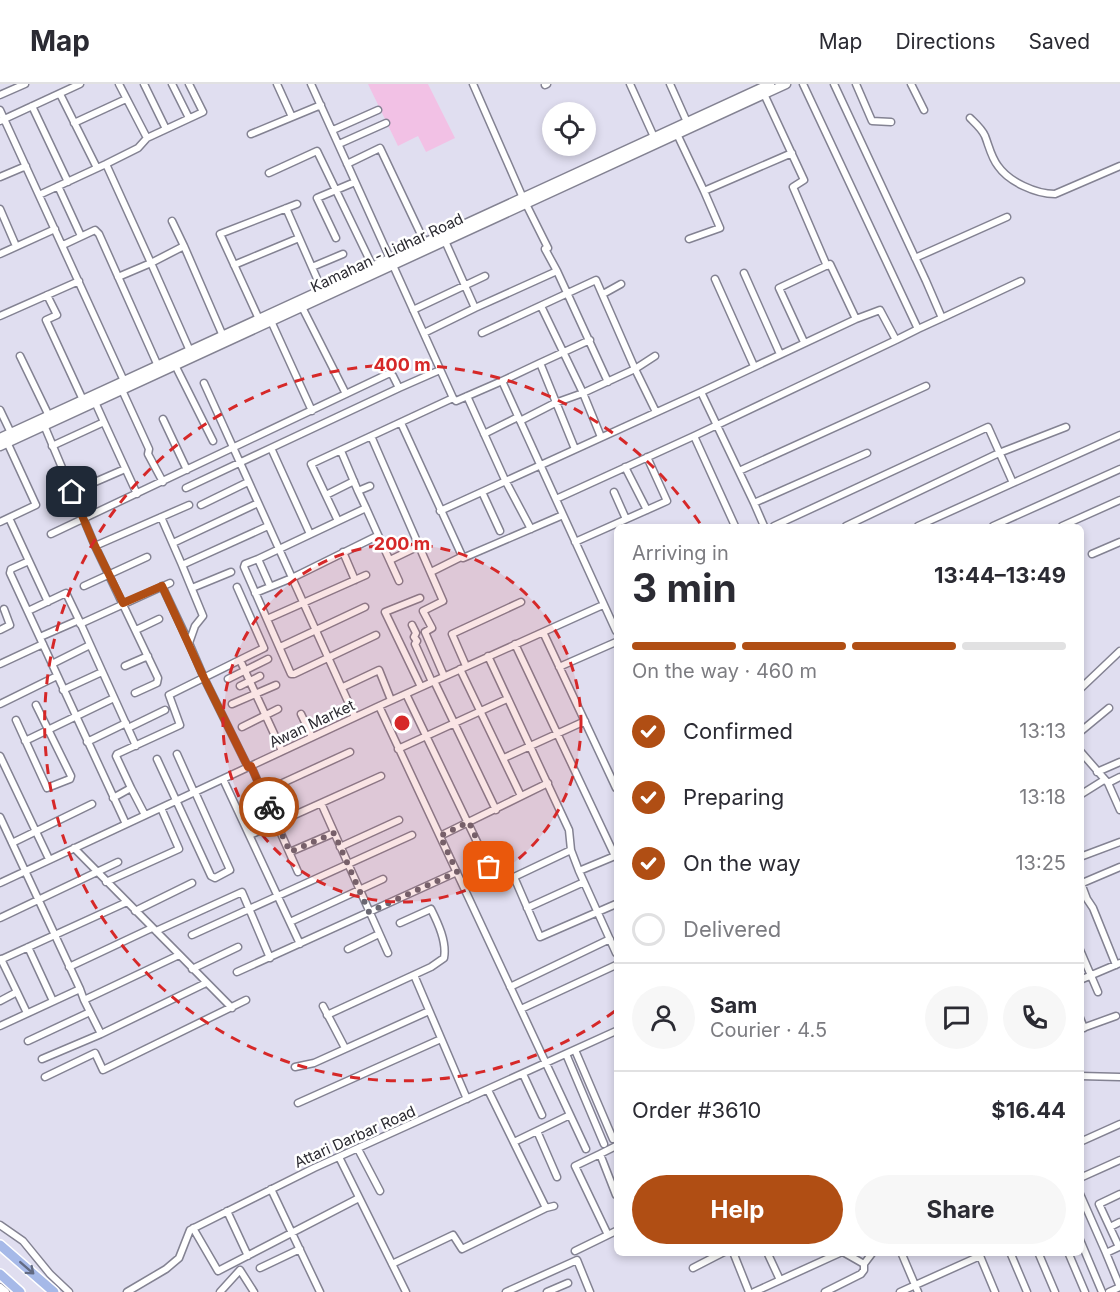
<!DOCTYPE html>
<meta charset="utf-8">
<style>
:root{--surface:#fff;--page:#f7f7f7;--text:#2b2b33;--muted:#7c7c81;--line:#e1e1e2;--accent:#b04e14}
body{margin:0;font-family:Inter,sans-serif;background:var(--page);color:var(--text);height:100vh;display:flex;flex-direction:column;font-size:22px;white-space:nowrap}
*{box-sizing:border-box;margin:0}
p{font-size:20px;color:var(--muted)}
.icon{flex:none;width:33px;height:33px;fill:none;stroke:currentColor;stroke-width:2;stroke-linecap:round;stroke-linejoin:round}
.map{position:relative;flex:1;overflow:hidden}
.sheet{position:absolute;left:614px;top:440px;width:470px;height:732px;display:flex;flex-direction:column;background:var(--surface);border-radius:9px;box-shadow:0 3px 9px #0003}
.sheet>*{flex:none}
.tools{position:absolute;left:542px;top:18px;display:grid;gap:12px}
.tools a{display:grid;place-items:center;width:54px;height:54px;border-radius:50%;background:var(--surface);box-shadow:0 3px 9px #0003;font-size:30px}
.pin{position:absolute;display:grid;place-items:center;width:51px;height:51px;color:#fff;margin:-26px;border-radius:12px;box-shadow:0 3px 9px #0006}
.courier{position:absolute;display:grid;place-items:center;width:60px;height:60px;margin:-30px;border:4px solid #b04e14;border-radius:50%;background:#fff;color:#222;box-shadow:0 2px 8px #0007}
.overview em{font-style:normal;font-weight:700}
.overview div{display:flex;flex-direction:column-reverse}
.overview{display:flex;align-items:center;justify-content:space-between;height:102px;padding:0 18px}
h1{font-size:39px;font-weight:700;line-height:45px}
.bar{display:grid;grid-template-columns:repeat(4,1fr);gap:9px 6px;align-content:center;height:72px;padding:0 18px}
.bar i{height:8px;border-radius:4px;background:var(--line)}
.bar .on{background:var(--accent)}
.bar p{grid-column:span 4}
.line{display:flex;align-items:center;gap:15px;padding:0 18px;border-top:2px solid var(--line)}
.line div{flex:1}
.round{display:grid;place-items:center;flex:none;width:63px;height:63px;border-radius:32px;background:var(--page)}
ol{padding:0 18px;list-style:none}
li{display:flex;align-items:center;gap:18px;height:66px}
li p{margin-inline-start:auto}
li .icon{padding:6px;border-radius:50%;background:var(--accent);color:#fff;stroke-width:4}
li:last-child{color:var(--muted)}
li i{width:33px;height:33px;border:3px solid var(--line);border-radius:50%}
.primary-button{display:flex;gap:12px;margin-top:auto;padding:12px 18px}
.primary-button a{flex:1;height:69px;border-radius:36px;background:var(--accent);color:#fff;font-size:24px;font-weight:700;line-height:69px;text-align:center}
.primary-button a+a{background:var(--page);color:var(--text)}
header{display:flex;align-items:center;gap:36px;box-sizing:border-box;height:84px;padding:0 30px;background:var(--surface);border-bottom:2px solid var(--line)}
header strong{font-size:28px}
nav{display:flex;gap:33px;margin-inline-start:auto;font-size:21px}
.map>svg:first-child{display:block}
</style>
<header>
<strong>Map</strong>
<nav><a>Map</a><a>Directions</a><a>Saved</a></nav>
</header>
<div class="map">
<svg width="1120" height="1208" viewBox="0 0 1120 1208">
<rect width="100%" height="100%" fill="#e0def0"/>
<!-- green -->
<path fill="#f2c1e5" d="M368,0h60l27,54 -29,14 -8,-16 -20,10z"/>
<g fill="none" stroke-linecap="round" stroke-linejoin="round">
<!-- minor casing -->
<g stroke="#838292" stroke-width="9">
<path id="minor" d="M119,0l28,54
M144,0l22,45
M172,0l17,34
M277,0l15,33
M311,0l142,314 3,3 46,-20 114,250
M473,0l50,114
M630,0l24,53
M670,0l17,38
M834,0l92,197 16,37 -24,11
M856,0l16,37 19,1
M911,0l13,26
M545,1l2,-1
M60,10l37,74
M764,10l40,86 -11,7 34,79
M0,11l25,-11
M32,22l36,76
M0,26l124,271
M970,34c5,5 12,11 15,18 4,10 6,21 13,30 11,16 38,28 57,28l65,-28
M0,37l80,-37
M74,39l52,-24
M333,46l45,-20
M251,50l70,-29
M677,50l27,57 88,-38
M339,60l47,-21
M106,80l45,99 33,-17 39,90
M347,80l33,-16 45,95
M269,89l48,-22 56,116
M0,93l26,-11
M58,102l23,50
M39,111l67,-31 32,-16 9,-10 56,-26 -14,-28
M286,124l36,82
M0,125l16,37
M172,137l12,25
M336,154l-19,-40 38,-16
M689,155l31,-11 -16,-37
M445,157l30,67
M63,161l32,-15 4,4 59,132
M0,170l55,-25
M915,174l92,-41
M234,181l65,-27
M312,183l31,-13
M557,187l51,111
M744,189l36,81
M118,193l33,-14 39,88
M715,195l39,87
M603,210l18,-10
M47,211l10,20 -11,5 37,80
M302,223l44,87
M413,226l72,-34
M0,232l79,-35
M942,234l79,-37
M259,235l-39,-85 77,-30
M271,237l41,90
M424,249l51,-25 82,-37 -12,-22 3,-1 -22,-44
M482,249l114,-53 39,89 20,-13
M804,258l-25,-54 51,-24 26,55
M20,272l29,60
M540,279l50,-23
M175,281l38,76
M502,297l38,-18 35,86
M204,299l151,334
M122,306l27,59 -1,5 15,28
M701,308l53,111 113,-50
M467,312l38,84 26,49
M0,326l11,23
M163,335l24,51
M520,337l35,-18 28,-10 -42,-87
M104,338l33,72
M401,339l62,135 100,-43
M44,341l51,121 63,132 -1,5 -22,10
M484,350l34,-17
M371,352l72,165 -20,10 9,17 -7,4 19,44
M694,352l41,90
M601,353l-18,-44 52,-24 21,43
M52,362l52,-24 -9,-20
M271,364l128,-60
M341,367l17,40
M625,383l22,43
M739,387l187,-85
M186,404l85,-40 39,86
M72,408l53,-23
M482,408l18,39
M614,408l12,27
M326,411l28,-14
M556,415l138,-63 202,-96
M754,419l10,23
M201,421l47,-23
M366,424l13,29
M440,427l261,-119 155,-73 24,-9 16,30 22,-11 -115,-245
M161,433l21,48 86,-39
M9,434l39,84
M338,437l-27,-57 142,-66
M0,438l36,-17 -29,-63
M774,442l214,-99 25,56 107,-48
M846,442l153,-73 67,-26
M918,442l95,-43
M993,442l127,-57
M1062,442l58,-26
M51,450l339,-161 3,3 6,12 41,-18
M575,458l92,-41 -20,-44
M173,459l85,-40
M95,462l94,-41
M343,468l12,28
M1092,470l28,-12
M258,475l-13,5 -1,3 47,107h3l82,-39
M390,476l29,-14
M29,477l-18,8 -1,4 116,251
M182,481l21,51 -8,10 -6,17 15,35 44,89
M431,488l30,-15
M84,502l63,-29
M162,502l27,57
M270,502l-12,-27 108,-51 -8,-17 12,-5
M192,504l39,-16
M255,509l37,-15 83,-41h4l20,44
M420,514l-35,14 36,75
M28,527l38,-18 13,27
M267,535l99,-44
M80,540l90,-41
M412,541l4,8 -2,4 3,4 -2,3 17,38
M0,546l10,-5 -6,-16
M136,546l23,-11
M543,548l73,156
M40,553l39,-17 57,126
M515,560l100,212 -36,15
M280,563l85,-40
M488,572l81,174 2,20 8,21 37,82
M240,576l42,91
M0,580l43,-20
M52,580l38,-19
M125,582l23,-10
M466,582l-14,-32 69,-32
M559,583l57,-25
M460,585l61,127
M228,595l40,-20
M434,597l62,129
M240,602l20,-10
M343,603l36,-17 12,30
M1080,605l40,-38
M63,606l39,-18
M406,610l83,173
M0,620l57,-28
M232,620l44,-19
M379,622l207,443
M301,630l11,23
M16,636l31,68 23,-9 1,-3 -35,-71
M242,643l36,-18
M128,644l37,-18
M1080,648l29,-24
M25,657l89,-43
M87,658l39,-19
M398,665l109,-50
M1080,667l28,32 12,27
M177,670l17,38
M0,672l49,103
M504,674l81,-37
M157,675l54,117 4,2 15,-8 -35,-78
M251,682l47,106
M1097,688l23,-10
M223,695l77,165
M1108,699l12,-6
M131,704l14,27
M263,708l87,-40
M1080,711l24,-15
M113,714l18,-10 -15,-32 1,-2 63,-29 -11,-30 95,-47 -27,-61
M321,719l67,150
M0,733l80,172
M250,751l131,-59
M440,752l108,-53
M12,759l80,-39
M340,763l59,-27
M74,764l158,160
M290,768l44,-19
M1080,773l40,-15
M514,793l57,-27
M106,798l73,-33 -18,-41
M0,799l379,-177 224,-101
M1081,799l6,16 6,9 23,57
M499,800l15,-7 26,60 76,-33
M1080,800l40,-17
M527,824l57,-26
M135,827l57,-28
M0,834l118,-56
M290,838l93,-43
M156,847l86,-39 28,66
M192,851l220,-100
M28,863l25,54
M348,865l31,-15
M1080,866l18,42
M1,875l16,33
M0,876l127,-58
M69,883l83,-39
M192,885l46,-22
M237,888l220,-100
M414,891l53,124
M1080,896l40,-17
M510,903l100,-48
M84,916l17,34
M0,917l17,-9 10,21
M323,922l22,42
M521,925l95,-44
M327,931l104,-48 13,-9c3,-16 -6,-35 -13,-49l-31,14
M1080,934l4,10
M0,942l80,-37 4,11 95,-45
M1080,945l36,-13
M28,957l62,-29
M575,966l38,89
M566,970l38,90
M42,975l59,-25 105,-51
M295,983l19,-4 115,-52
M523,990l19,41
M1080,992l40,1
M45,993l50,-24 8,17 143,-70
M488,1006l58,118 8,-2
M298,1019l143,-64
M537,1047l20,46
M514,1058l56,-27
M1080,1058l40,-18
M616,1062l-16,8 16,41
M358,1065l22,42
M600,1070l-25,12 33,69
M339,1073l67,135
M1080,1094l40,-18
M271,1105l49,103
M1080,1110l26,59
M227,1127l21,45
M0,1141l23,16 27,33 19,18
M1110,1143l10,-5
M193,1144l25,43 141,-73
M1080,1156l22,52
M575,1167l41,-20
M733,1168l16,40
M767,1168l13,28
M843,1168l21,12 9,-12
M901,1168l17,40
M1010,1168l17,40
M1038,1168l17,40
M1068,1168l17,40
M980,1172l15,36
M392,1180l61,-29 9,14 84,-41
M260,1184l40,-19
M693,1184l31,-16
M1120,1203l-14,-34 13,-6 -20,-43 21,-10
M127,1208l39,-23 13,-11 11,-28 124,-62 302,-137
M220,1208l20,-22 14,22
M506,1208l71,-32 13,32
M547,1208l21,-9
M754,1208l88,-40
M825,1208l36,-18 3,-4v-6
M900,1208l80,-36 -2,-4
M1109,1208l11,-5"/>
</g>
<!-- tertiary casing -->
<g stroke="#838292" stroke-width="10">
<path id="tertiary" d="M0,1204l5,4"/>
</g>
<!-- secondary casing -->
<g stroke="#838292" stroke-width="11">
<path id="secondary" d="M0,354l770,-354
M0,362l786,-362"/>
</g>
<!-- primary casing -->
<g stroke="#fff" stroke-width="12">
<path id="primary" d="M0,1161l54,47
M0,1190l20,18"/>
</g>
<!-- minor -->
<use href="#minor" stroke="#fff" stroke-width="6"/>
<!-- tertiary -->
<use href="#tertiary" stroke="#fff" stroke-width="8"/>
<!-- secondary -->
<use href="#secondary" stroke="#fff" stroke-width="8"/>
<!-- primary -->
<use href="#primary" stroke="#a6b9e8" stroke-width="9"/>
</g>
<!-- one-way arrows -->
<defs><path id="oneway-shaft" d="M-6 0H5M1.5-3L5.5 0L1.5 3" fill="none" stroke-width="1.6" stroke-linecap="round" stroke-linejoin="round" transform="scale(1.5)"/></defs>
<use stroke="#626a83" href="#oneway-shaft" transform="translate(27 1184) rotate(41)"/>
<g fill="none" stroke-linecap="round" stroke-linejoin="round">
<!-- done -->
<path stroke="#6a6873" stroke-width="6" stroke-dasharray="0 10.8" d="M269,723l21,45 44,-19 35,79 88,-40 -17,-36 29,-14 20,45"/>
<!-- route -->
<path stroke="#b04e14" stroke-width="8" d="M72,408l23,54 28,57 39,-17 42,92 44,89 3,-1 18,41"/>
</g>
<!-- distance rings -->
<circle cx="402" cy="639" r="179" fill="#d62828" fill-opacity=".12"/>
<g fill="none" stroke="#d62828" stroke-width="3" stroke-dasharray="10 8">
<circle cx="402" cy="639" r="179"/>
<path d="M615 927A358 358 0 1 1 701 441"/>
</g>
<g text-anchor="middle" stroke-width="5" stroke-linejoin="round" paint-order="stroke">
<!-- street labels -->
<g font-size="15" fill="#2a2930" stroke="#fff">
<text transform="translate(387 169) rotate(-25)" y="5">Kamahan - Lidhar Road</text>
<text transform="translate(312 640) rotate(-25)" y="5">Awan Market</text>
<text transform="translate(355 1053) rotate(-24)" y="5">Attari Darbar Road</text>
</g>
</g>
<circle cx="402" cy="639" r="9" fill="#d62828" stroke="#fff" stroke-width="3"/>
<g font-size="18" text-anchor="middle" font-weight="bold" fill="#d62828" stroke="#fff" stroke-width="5" stroke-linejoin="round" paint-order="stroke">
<text x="402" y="287">400 m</text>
<text x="402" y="466">200 m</text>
</g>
</svg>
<div class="tools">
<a><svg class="icon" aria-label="locate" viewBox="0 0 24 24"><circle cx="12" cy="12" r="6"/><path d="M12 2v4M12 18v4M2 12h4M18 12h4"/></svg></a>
</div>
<div class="pin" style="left:489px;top:783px;background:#ea580c"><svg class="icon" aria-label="bag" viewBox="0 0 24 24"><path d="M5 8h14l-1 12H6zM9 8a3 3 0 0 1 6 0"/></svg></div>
<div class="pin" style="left:72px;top:408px;background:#1f2937"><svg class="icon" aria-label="home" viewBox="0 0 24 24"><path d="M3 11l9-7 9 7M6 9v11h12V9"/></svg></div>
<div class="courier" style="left:269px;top:723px"><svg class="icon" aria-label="bike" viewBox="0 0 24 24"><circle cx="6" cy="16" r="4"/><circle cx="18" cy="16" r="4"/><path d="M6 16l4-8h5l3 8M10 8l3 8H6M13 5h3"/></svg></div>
<section class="sheet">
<div class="overview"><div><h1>3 min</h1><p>Arriving in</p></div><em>13:44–13:49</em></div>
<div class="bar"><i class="on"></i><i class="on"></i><i class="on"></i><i></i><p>On the way · 460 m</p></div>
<ol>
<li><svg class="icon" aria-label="check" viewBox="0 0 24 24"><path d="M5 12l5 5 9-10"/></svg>Confirmed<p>13:13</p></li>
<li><svg class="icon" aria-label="check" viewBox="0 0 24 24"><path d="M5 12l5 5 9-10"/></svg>Preparing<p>13:18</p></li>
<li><svg class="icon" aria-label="check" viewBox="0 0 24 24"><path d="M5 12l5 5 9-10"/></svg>On the way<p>13:25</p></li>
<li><i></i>Delivered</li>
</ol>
<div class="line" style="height:108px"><a class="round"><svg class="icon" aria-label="person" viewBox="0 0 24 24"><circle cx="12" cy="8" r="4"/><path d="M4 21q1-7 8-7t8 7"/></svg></a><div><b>Sam</b><p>Courier · 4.5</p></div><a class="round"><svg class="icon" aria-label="chat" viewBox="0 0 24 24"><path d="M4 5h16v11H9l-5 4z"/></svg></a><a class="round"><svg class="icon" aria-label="phone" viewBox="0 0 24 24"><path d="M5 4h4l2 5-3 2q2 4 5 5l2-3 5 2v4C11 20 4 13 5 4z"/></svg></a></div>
<div class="line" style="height:78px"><div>Order #3610</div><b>$16.44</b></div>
<div class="primary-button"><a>Help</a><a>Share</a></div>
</section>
</div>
